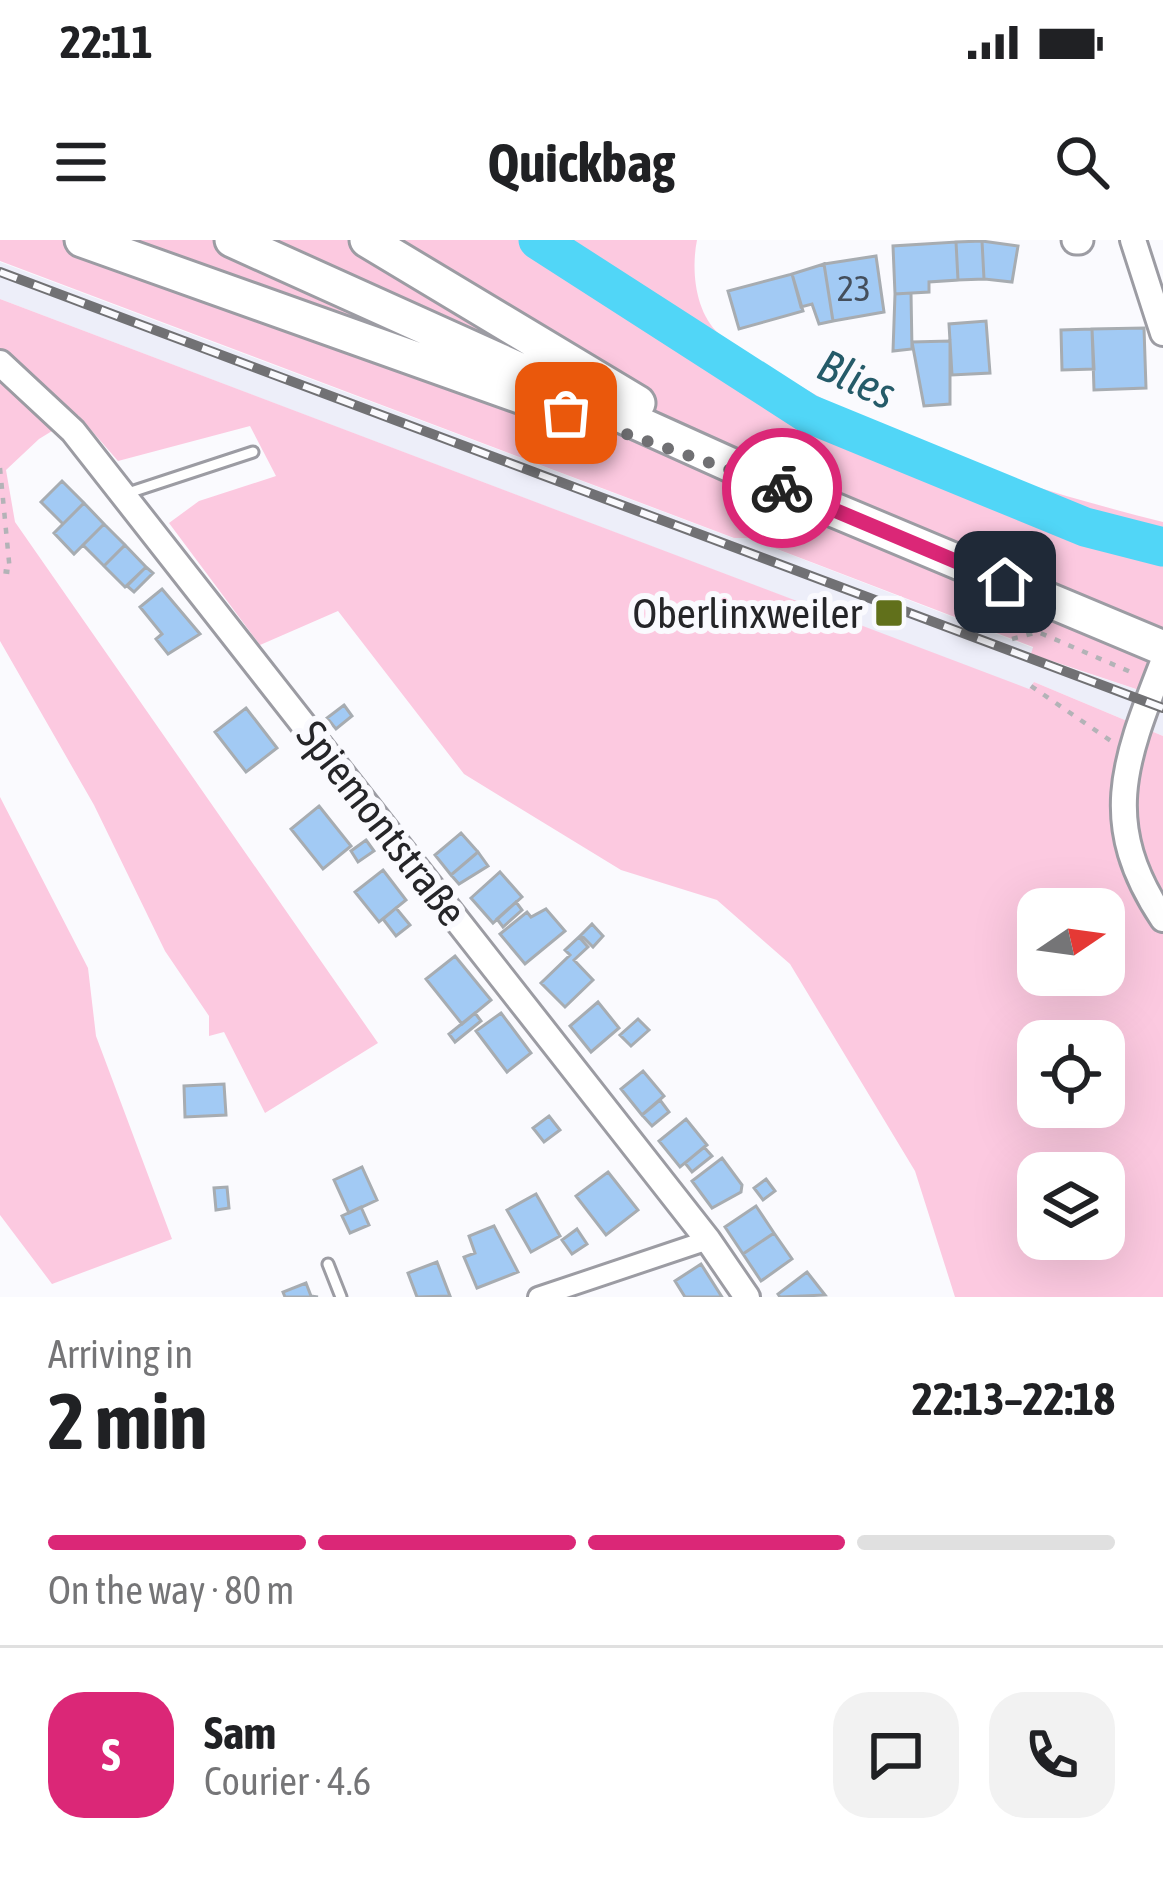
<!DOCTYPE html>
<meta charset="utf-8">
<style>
:root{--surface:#fff;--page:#f2f2f2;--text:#202124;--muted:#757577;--line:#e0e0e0;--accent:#db2777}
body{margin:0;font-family:"Asap Condensed",sans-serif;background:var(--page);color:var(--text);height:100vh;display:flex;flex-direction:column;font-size:45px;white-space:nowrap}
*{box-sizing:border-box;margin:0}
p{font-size:39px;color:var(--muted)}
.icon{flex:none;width:66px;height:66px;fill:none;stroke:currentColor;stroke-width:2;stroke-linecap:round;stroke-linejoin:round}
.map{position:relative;height:1057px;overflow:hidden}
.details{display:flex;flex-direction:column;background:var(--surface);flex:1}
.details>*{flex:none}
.needle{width:78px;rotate:77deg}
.tools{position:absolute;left:1017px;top:648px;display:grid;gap:24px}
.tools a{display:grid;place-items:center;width:108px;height:108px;border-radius:24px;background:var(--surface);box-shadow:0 12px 48px #0002;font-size:60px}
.pin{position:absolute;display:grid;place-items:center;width:102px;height:102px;color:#fff;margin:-51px;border-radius:24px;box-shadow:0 6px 18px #0006}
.courier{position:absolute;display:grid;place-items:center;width:120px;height:120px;margin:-60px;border:9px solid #db2777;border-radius:50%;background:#fff;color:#222;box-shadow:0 3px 15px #0007}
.summary em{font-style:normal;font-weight:700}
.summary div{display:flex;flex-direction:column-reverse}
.summary{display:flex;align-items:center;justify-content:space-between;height:204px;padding:0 48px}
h1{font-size:78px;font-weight:700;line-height:90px}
.bar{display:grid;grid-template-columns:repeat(4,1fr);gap:18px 12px;align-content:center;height:144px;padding:0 48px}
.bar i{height:15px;border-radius:9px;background:var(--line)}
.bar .active{background:var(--accent)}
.bar p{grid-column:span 4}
.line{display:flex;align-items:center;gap:30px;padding:0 48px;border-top:3px solid var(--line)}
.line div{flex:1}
.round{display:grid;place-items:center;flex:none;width:126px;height:126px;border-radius:36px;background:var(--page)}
.status{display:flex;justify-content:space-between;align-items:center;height:84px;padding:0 60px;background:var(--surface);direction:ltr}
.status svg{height:33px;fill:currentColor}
header{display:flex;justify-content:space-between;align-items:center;height:156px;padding:0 48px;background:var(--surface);font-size:54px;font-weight:700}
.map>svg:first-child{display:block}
</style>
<div class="status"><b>22:11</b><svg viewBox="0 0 49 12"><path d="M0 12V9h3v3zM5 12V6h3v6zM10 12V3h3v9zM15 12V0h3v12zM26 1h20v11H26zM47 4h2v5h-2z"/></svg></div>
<header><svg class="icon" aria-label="menu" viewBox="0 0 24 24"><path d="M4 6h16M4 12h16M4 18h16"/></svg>Quickbag<svg class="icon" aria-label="search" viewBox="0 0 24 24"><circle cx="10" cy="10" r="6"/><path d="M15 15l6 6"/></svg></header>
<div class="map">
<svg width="1163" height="1057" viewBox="0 0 1163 1057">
<rect width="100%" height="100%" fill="#fafafe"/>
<!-- built -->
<path fill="#edeef9" d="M0,22l733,276h15l285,110 -1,7 131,43v38l-129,-54 -4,8 -1030,-391z"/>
<!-- green -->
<path fill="#fcc9e0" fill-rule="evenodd" d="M0,0h697c-6,30 -2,72 22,94 12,12 31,21 46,30 117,78 262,124 398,158v176l-132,-44 2,-7 -285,-109h-14l-734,-277z
M0,59l1029,390 5,-7 129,54v561h-208l-40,-126 -125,-207 -73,-64 -96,-30 -157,-96 -126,-163 -78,34 -91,-122 30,-22 77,-25 -26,-50 -132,35 -40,-46 -39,24 -33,31 9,52 363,521 -113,70 -41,-81 -15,4v-20l-44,-65 -71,-146 -94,-164zM1038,669h66v66h-66zM1038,801h66v66h-66zM1038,933h66v66h-66z
M0,557l88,171 8,68 76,203 -120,45 -52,-69z"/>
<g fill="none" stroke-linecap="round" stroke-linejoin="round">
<!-- river -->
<path stroke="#51d6f7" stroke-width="39" d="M538,0l269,173 278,114 78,20"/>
</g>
<!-- building -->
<path fill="#a2caf4" stroke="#a7acb1" stroke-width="3" d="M982,1l36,5 -6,36 -28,-3z
M982,1l2,38 -26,1 -2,-38z
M956,2l2,38 -29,2v10l-34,2 -2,-48z
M876,16l8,56 -51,9 -9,-57z
M824,24l9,57 -14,3 -7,-20 -11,3 -9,-33z
M792,34l11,37 -64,18 -11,-38z
M911,53l1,56 -19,2 2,-57z
M986,81l4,52 -38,2 -3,-51z
M1144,88l2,60 -52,2 -2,-61z
M1092,89l2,40 -32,1 -1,-40z
M950,101v63l-26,2 -12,-64z
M62,241l22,22 -21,21 -22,-22z
M84,263l20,21 -30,30 -20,-21z
M104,284l21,21 -21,21 -21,-21z
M125,305l21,22 -21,20 -21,-21z
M146,327l7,6 -19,19 -7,-6z
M162,349l38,45 -32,20 -12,-15 6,-5 -22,-27z
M344,465l8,11 -16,13 -9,-11z
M246,468l31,40 -31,24 -31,-40z
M319,566l32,40 -28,23 -32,-40z
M461,593l17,19 -27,23 -16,-20z
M366,600l8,11 -16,11 -7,-11z
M478,612l10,14 -29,18 -8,-9z
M383,630l23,30 -27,22 -24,-30z
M500,632l22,25 -29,26 -22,-25z
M516,662l6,8 -19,17 -6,-8z
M396,668l14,17 -14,11 -13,-17z
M546,669l19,22 -40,33 -25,-30 27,-22 4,5z
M592,684l11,12 -10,11 -12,-12z
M579,697l9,10 -14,13 19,20 -28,27 -24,-24 29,-28 -5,-5z
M455,716l36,44 -29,24 -36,-45z
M598,762l21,26 -28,24 -21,-26z
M475,773l6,8 -26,21 -6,-8z
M501,773l30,40 -24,19 -31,-41z
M638,779l11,11 -18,16 -11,-11z
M643,831l21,25 -22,19 -21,-26z
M224,844l2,31 -41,2 -1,-31z
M660,860l9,12 -17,14 -10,-11z
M549,876l11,14 -16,12 -11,-14z
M686,879l21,26 -27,22 -21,-26z
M704,907l8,9 -20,16 -7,-9z
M722,918l20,27 -1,7 -29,16 -20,-27z
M362,927l15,33 -28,13 -15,-33z
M608,932l30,38 -32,25 -30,-39z
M766,939l9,12 -12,9 -9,-12z
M227,947l2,21 -13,2 -2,-22z
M536,954l24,42 -29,16 -24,-42z
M756,966l18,27 -31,21 -18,-27z
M361,967l8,18 -19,8 -8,-17z
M494,986l24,46 -41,16 -13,-31 11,-4 -6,-17z
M577,989l10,15 -15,10 -10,-14z
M774,993l18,26 -31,22 -18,-27z
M437,1022l13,34 -33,1 -9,-24z
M701,1024l21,33h-37l-10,-16z
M807,1032l18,23 -45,2 -2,-3z
M306,1043l5,13 7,1h-33l-2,-5z"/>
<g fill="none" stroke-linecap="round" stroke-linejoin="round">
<!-- service casing -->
<g stroke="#9c9ca3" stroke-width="15">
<path id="service" d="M128,253l125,-41
M328,1024l13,33"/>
</g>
<!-- minor casing -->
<g stroke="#9c9ca3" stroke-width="24">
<path id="minor" d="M538,1057l170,-57"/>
</g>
<!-- tertiary casing -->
<g stroke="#9c9ca3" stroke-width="30">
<path id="tertiary" d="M1133,0l30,93
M0,123l73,68 635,809 39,57
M1163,422c-39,100 -64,161 0,257"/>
</g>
<!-- secondary casing -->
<g stroke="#9c9ca3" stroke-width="33">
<path id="secondary" d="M1076,0h3"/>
</g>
<!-- trunk casing -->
<g stroke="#9c9ca3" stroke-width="39">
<path id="trunk" d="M82,0l508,181
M232,0l552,249 379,159
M367,0l271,163"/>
</g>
<!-- path -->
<path stroke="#b3b3b7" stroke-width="4.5" stroke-dasharray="6 9" stroke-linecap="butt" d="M0,228l10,104 -10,-1
M1012,399l26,-7 95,41
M1031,446l80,55"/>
<!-- service -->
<use href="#service" stroke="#fff" stroke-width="9"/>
<!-- minor -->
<use href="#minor" stroke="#fff" stroke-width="18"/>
<!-- tertiary -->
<use href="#tertiary" stroke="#fff" stroke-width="24"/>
<!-- secondary -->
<use href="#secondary" stroke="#fff" stroke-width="27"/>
<!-- trunk -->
<use href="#trunk" stroke="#fff" stroke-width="33"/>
<!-- rail casing -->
<g stroke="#717174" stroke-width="10">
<path id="rail" d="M0,32l1163,436"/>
</g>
<!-- rail -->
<use href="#rail" stroke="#fafafe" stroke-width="6" stroke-dasharray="18" stroke-linecap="butt"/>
</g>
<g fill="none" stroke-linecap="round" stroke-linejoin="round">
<!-- done -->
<path stroke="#707073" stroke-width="12" stroke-dasharray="0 21.6" d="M566,173l216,75"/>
<!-- route -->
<path stroke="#db2777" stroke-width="15" d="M782,248l223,94"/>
</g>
<!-- markers -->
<rect fill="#61701b" stroke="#fafafe" stroke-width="4.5" x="874" y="358" width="30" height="30" rx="6"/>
<g text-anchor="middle" stroke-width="12" stroke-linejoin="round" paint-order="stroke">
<!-- number labels -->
<g font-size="36" fill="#444e5b">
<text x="854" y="61">23</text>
</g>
<!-- poi labels -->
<g font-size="42" fill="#252528" stroke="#fafafe" text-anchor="end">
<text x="862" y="388">Oberlinxweiler</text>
</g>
<!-- street labels -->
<g font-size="42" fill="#252528" stroke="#fafafe">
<text transform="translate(382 583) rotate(52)" y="15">Spiemontstraße</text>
</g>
<!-- water labels -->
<g font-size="45" font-style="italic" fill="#255b69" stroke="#fafafe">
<text transform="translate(857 139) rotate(25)" y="16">Blies</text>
</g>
</g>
</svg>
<div class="tools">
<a><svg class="needle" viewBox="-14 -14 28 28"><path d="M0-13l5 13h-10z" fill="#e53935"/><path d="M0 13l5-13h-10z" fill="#757577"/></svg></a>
<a><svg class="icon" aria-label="locate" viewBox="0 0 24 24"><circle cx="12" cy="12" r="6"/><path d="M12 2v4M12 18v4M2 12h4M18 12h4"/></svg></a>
<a><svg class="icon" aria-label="layers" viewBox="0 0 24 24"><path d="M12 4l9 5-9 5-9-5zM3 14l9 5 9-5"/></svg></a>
</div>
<div class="pin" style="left:566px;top:173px;background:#ea580c"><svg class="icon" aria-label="bag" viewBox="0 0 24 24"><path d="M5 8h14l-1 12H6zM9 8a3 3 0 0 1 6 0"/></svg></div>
<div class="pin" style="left:1005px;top:342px;background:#1f2937"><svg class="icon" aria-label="home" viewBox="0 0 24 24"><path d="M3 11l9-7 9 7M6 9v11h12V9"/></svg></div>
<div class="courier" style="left:782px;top:248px"><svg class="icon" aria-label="bike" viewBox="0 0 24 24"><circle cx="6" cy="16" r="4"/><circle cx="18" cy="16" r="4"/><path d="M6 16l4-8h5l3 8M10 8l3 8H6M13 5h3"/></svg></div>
</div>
<section class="details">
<div class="summary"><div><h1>2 min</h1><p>Arriving in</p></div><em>22:13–22:18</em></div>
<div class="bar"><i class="active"></i><i class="active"></i><i class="active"></i><i></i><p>On the way · 80 m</p></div>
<div class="line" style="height:216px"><b class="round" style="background:var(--accent);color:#fff">S</b><div><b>Sam</b><p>Courier · 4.6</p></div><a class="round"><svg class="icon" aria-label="chat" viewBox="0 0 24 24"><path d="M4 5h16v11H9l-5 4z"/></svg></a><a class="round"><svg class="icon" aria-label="phone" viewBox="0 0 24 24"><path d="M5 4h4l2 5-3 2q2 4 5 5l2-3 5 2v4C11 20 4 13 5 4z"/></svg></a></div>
</section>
